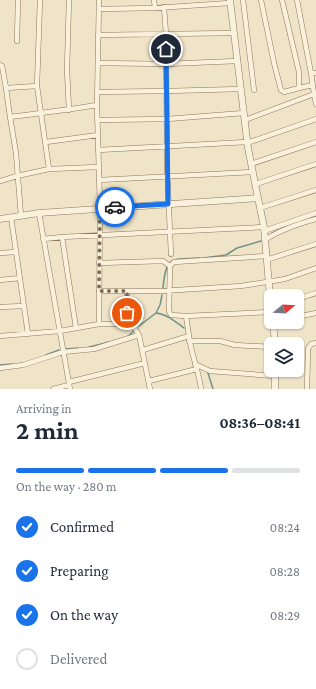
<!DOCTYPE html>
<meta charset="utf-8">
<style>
:root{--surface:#fff;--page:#f6f6f7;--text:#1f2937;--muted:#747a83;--line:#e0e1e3;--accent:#1a73e8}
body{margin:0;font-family:"Crimson Pro",serif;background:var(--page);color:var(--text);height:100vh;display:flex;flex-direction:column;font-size:15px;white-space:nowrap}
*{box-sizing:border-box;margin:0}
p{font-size:13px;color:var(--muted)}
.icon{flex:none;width:22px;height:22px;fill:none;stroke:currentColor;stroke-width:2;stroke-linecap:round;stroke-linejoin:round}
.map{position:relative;height:389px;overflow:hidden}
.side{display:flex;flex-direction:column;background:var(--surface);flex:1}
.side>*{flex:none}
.needle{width:26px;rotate:72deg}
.fabs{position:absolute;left:264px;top:289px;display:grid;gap:8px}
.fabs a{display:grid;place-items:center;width:40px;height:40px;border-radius:6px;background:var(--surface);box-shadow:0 1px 3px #0004;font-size:20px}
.pin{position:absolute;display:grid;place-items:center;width:34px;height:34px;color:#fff;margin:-17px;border:2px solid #fff;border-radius:50%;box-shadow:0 1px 4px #0007}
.courier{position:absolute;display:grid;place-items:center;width:40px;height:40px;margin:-20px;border:3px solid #1a73e8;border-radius:50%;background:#fff;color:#222;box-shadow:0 1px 5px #0007}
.headline em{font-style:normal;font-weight:700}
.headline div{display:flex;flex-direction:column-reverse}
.headline{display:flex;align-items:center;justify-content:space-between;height:68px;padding:0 16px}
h1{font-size:26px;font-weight:700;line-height:30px}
.bar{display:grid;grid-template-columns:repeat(4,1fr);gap:6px 4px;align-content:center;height:48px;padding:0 16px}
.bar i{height:5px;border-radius:3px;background:var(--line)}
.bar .current{background:var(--accent)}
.bar p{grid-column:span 4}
ol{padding:0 16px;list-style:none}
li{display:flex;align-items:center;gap:12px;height:44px}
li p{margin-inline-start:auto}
li .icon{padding:4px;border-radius:50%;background:var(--accent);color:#fff;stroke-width:4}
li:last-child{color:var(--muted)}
li i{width:22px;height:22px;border:2px solid var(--line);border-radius:50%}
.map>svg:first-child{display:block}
</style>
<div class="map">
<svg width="316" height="389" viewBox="0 0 316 389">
<rect width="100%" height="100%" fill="#f0e4c8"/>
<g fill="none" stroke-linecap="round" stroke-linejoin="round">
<!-- stream -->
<path stroke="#6f938a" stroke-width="1.5" d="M272,233l9,-4
M203,258l23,-3 11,-7 24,-7
M163,288c3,-31 7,-29 36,-30
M156,313l4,-8 2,-10
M139,326l17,-13c11,1 20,9 28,15
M128,336l6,-5
M86,348l23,-6
M66,349l12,-1
M46,355l13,-5
M0,365l12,-1
M208,373l5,16"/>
<!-- minor casing -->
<g stroke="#8d765c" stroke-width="5.5">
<path id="minor" d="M40,0l-3,86 12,83 49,-2
M99,0l-2,105 3,103 -1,116h33l7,11 11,54
M154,0l1,8
M243,0l11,90
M261,0l13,63 7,27 3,2 15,-4
M282,0l17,72v16l14,-3
M297,0l14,73
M164,7l2,27 1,133 4,87
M99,9l56,-1 75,-5
M98,35l136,-2
M17,41l1,-41
M98,63l68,1 71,-3
M0,65l2,1 4,22
M316,73h-5l3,21 2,-1
M37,86l-31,2 4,29c29,-4 58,-7 87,-12
M97,92l70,-1 74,-2
M69,110l-2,-40 2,-70
M10,117l6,36 5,63
M97,120l70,-1 77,-6
M245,120l69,-26 2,10
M46,142l52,-7
M247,143l69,-24
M98,150l149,-8
M251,164l65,-22
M99,180l154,-8
M0,181l17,-5 32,-7
M256,184l60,-20
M260,208l56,-18
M39,213l31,176
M11,217l17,117
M264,231l52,-18
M62,237l14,91
M43,239l19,-2 202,-10
M265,240c15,-10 33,-16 51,-21
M0,253l16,-1
M266,260l50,-16
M99,263l64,-2 7,5
M0,280l20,-2
M99,291h62l80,-5 44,-7 31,-11
M127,291v33
M297,299l19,-6
M0,307l24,-1
M186,316l-15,-1 -2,-4 1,-45 4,-4 92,-6
M297,317l19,-4
M0,336l60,-5 39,-7
M189,336l-3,-20 85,-4
M189,341h31l15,4 36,2
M143,350l46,-14c2,18 10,35 12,53
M195,364l15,7 65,5
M0,368l23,-3 40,-13 31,-3 45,-14
M149,381l48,-12
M69,382l76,-19
M53,389l16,-4
M307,389l1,-40 3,-5 5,-1"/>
</g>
<!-- tertiary casing -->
<g stroke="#8d765c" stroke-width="7">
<path id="tertiary" d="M230,0l18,148 10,50
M0,219l39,-6 219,-15 6,29 7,81
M273,322l2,22
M275,389v-19"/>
</g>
<!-- minor -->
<use href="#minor" stroke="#faf1dc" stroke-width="4.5"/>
<!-- tertiary -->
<use href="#tertiary" stroke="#faf1dc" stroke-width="6"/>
</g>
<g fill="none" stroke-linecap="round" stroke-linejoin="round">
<!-- done -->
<path stroke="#7c6e5b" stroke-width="4" stroke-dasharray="0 7.2" d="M115,207l-15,1 -1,83h28v22"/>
<!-- route -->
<path stroke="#1a73e8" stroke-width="5" d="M115,207l53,-3 -2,-155"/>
</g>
</svg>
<div class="fabs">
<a><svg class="needle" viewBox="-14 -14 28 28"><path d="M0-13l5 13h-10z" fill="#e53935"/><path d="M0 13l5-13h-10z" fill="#747a83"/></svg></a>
<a><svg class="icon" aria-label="layers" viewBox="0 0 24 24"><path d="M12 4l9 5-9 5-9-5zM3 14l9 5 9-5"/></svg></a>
</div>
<div class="pin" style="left:127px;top:313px;background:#ea580c"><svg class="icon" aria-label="bag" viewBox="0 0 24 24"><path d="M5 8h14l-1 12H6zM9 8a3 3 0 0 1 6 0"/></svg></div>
<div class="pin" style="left:166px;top:49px;background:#1f2937"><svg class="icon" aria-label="home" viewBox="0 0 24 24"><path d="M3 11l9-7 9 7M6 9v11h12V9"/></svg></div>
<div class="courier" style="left:115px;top:207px"><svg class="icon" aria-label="car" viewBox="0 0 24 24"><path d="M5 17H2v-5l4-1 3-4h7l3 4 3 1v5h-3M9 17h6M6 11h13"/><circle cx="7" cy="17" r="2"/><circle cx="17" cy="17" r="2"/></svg></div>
</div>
<section class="side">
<div class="headline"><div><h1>2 min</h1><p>Arriving in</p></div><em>08:36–08:41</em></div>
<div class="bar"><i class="current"></i><i class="current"></i><i class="current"></i><i></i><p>On the way · 280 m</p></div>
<ol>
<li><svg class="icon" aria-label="check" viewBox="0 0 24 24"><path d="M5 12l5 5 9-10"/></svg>Confirmed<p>08:24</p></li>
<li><svg class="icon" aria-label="check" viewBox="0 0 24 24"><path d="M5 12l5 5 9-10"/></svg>Preparing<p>08:28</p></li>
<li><svg class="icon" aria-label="check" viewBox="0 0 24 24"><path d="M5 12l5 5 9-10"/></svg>On the way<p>08:29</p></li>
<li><i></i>Delivered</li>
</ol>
</section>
